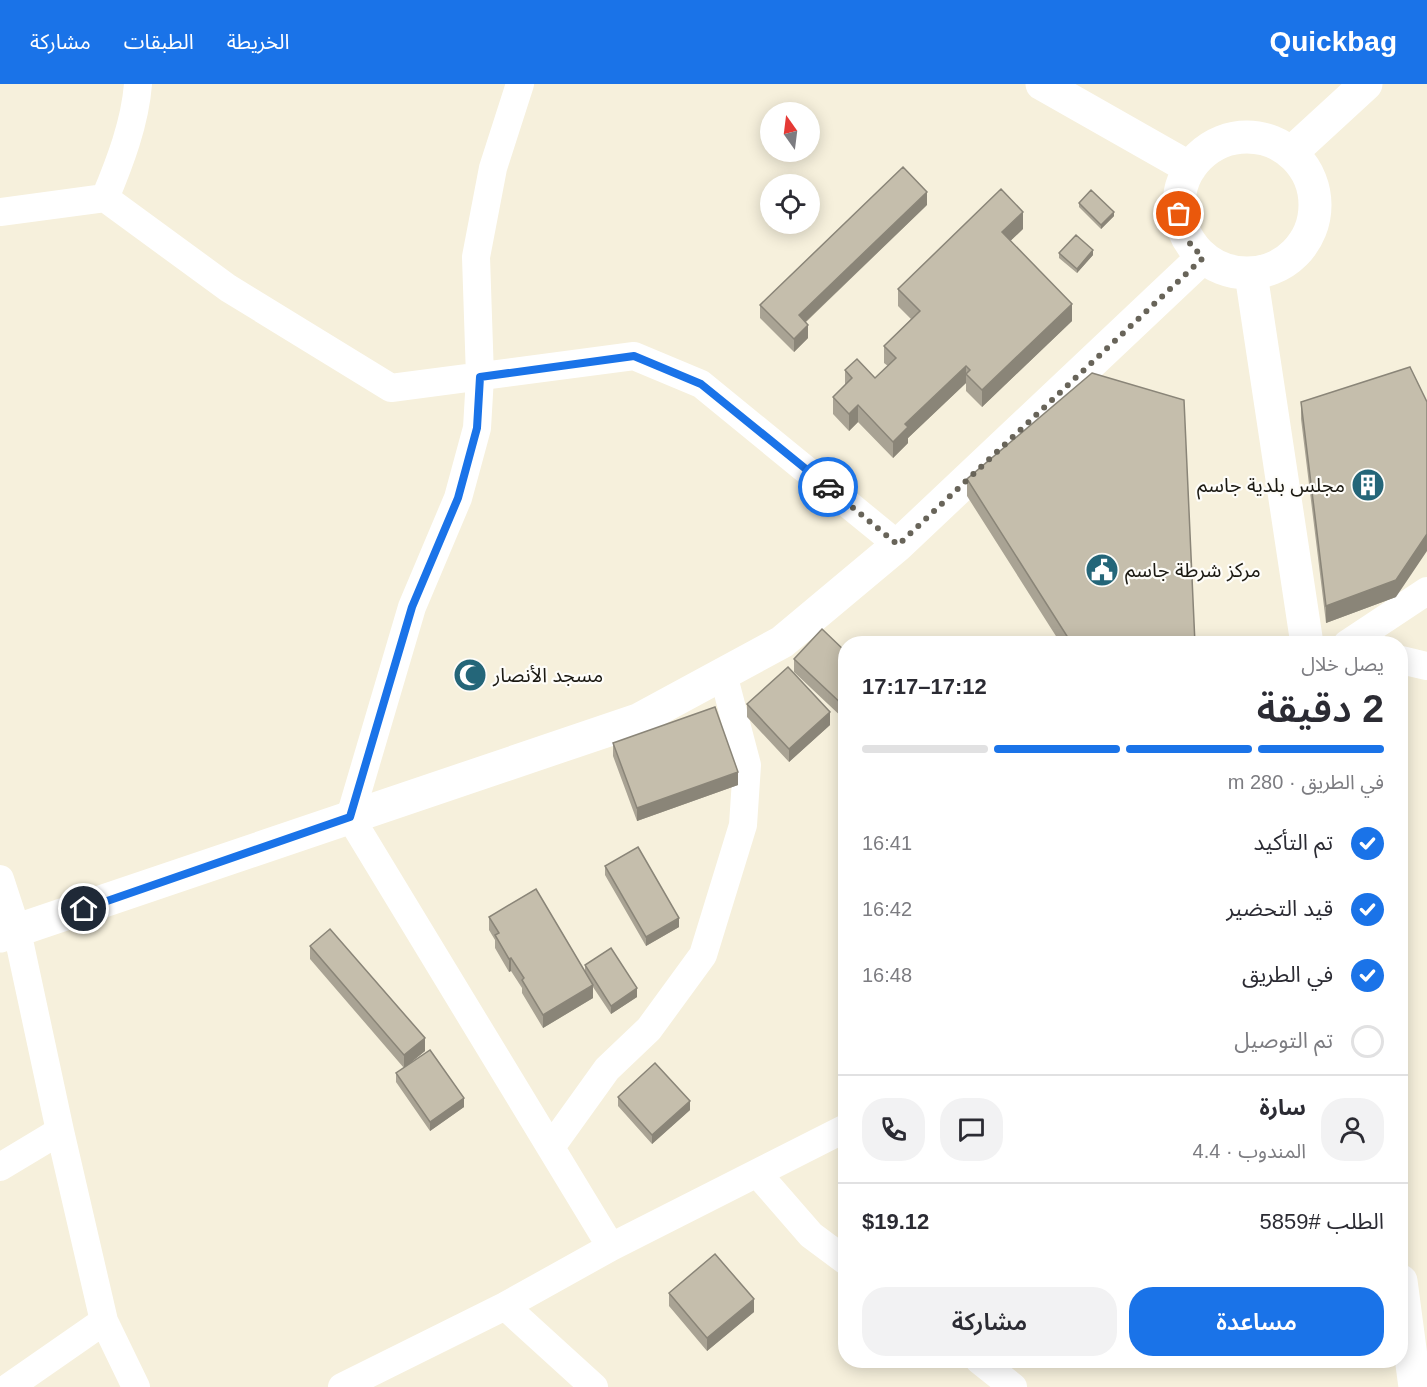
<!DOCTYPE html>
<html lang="ar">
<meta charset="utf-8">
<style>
:root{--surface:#fff;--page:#f2f2f3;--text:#2b2b33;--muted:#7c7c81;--line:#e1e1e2;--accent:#1a73e8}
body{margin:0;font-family:Helvetica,"Noto Sans Arabic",sans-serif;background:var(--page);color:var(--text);direction:rtl;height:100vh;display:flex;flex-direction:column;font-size:22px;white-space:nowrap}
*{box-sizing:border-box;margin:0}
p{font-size:20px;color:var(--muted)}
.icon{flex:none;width:33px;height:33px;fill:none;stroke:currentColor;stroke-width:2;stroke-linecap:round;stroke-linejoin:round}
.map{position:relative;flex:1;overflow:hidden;direction:ltr}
.panel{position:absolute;left:838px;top:552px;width:570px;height:732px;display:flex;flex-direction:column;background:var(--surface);border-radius:24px;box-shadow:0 3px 15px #0003;direction:rtl}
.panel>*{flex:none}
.needle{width:39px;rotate:346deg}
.controls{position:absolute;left:760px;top:18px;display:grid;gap:12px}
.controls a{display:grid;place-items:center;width:60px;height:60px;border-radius:50%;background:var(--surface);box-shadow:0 3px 15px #0003;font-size:30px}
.pin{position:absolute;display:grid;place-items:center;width:51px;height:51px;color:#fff;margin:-26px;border:3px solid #fff;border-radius:50%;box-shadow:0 2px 6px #0007}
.courier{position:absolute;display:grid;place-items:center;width:60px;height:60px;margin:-30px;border:4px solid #1a73e8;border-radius:50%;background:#fff;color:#222;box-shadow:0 2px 8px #0007}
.summary em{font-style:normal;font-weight:600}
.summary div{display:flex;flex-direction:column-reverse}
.summary{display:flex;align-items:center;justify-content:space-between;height:102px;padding:0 24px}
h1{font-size:39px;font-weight:600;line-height:45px}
.bar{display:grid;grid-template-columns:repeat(4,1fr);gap:9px 6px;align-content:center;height:72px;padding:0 24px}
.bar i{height:8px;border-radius:4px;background:var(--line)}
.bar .active{background:var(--accent)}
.bar p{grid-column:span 4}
.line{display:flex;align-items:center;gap:15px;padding:0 24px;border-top:2px solid var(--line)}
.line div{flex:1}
.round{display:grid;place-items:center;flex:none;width:63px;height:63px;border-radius:24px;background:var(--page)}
ol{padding:0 24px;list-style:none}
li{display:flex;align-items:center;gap:18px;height:66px}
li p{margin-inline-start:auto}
li .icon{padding:6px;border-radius:50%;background:var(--accent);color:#fff;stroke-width:4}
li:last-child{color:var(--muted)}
li i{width:33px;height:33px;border:3px solid var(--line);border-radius:50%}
.button{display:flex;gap:12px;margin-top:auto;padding:12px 24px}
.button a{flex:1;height:69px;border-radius:24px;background:var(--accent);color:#fff;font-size:24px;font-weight:600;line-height:69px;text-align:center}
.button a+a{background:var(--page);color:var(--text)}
header{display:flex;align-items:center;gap:36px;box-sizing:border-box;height:84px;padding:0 30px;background:var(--accent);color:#fff}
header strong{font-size:28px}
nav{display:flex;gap:33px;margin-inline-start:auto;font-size:21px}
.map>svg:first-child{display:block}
</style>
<header>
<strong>Quickbag</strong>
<nav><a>الخريطة</a><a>الطبقات</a><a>مشاركة</a></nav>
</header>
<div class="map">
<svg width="1427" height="1303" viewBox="0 0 1427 1303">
<rect width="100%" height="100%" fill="#f6f0dc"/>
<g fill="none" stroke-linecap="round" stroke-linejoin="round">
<!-- street -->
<path stroke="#fff" stroke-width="28" d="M520,0l-27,84 -17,89 4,120 -3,51 -19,70 -46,109 -62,210 261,430
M105,114c15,-36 30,-75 33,-114
M0,128l105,-14 123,90 163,100 243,-32 67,28 197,161
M1347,560l80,-53
M1401,576l26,6
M0,795l17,52 43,200 44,190 32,66
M551,1063l56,-78 42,-40 54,-74 40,-130 4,-60 -24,-91
M0,1083l60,-36
M757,1089l54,62 35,26
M505,1222l89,81
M979,1276l34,27
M9,1303l95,-66
M342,1303l163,-81 106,-59 235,-119"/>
<!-- secondary -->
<path stroke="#fff" stroke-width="33" d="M1042,0l148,84
M1179 121a68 68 0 1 1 136 0a68 68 0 1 1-136 0Z
M1291,69l75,-69
M1251,190l56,370
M0,852l638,-216 144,-78 116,-97 304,-287
M1401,1197l14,106"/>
</g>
<!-- wall -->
<path fill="#a9a394" d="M1079,119l35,13 -13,13 -22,-22z
M927,121l-121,117 2,16 -14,14 -34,-34v-13z
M1023,145l-13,12 62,80 -90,86 -16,-16v-8l-58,55v5l-15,15 -35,-36 -9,9 -16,-17v-17l12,-11v-16l30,8 13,-12 -4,-3v-17l27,-27 -13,-13v-17z
M1059,169l34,2 -16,18 -18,-15z
M1301,318l95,195 -70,26 -25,-204z
M967,395l228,165h-134l-94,-148z
M846,568v69l-52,-49v-13z
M747,620l83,21 -41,37 -42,-45z
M613,659l125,42 -101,36 -24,-65z
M605,782l74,61 -33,19 -41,-71z
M489,833l96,54v-6l52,32 -26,17 -18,-27v11l-50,30 -21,-35v-5l-11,-17 -2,1 -14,-24v-8l-6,-10z
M310,862l115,105 -16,13 55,43 -34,24 -34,-49v-9l8,-5 -94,-109z
M618,1013l72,13 -38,34 -34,-38z
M669,1209l85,19 -47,39 -38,-45z"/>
<!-- shaded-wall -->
<path fill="#8a8578" d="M927,108v13l-128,123v-13z
M1023,128v17l-21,20v-17z
M1114,128v4l-13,13v-4z
M1093,166v5l-16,18v-4z
M1072,220v17l-90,86v-17z
M808,241v13l-14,14v-13z
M966,282v17l-58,55v5l-15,15v-16l12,-18z
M858,321v17l-9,9v-17z
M1427,450v17l-31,46 -70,26v-17z
M830,628v13l-41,37v-13z
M738,688v13l-101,36v-13z
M679,834v9l-33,19v-9z
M511,874v13l-2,1v-13z
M593,901v13l-50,30v-13z
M637,904v9l-26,17v-8z
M425,954v13l-21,17v-13z
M464,1014v9l-34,24v-9z
M690,1017v9l-38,34v-9z
M754,1215v13l-47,39v-13z"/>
<!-- building -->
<path fill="#c5beac" stroke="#8a8578" stroke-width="1.5" d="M903,83l24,25 -128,123 9,10 -14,14 -34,-34z
M1001,105l22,23 -21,20 70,72 -90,86 -16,-16 4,-4 -4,-4 -61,58 3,3 -15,15 -35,-37 -9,9 -16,-17 19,-19 -7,-8 12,-11 18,19 21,-20 -12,-12 36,-35 -22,-22z
M1091,106l23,22 -13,13 -22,-22z
M1076,151l17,15 -16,19 -18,-16z
M1410,283l17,35v132l-31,46 -70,26 -25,-204z
M1092,289l92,27 11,244h-123l-105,-165z
M822,545l24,23v56l-52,-49z
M788,583l42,45 -41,37 -42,-45z
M715,623l23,65 -101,36 -24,-65z
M638,763l41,71 -33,19 -41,-71z
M536,805l57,96 -50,30 -21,-35 2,-2 -13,-20 -2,1 -14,-24 4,-2 -10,-16z
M330,845l95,109 -21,17 -94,-109z
M611,864l26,40 -26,18 -26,-41z
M430,966l34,48 -34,24 -34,-49z
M655,979l35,38 -38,34 -34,-38z
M715,1170l39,45 -47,39 -38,-45z"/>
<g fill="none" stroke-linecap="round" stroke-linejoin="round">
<!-- done -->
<path stroke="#686459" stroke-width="6" stroke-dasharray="0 10.8" d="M828,403l70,58 305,-287 -16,-18 -8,-26"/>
<!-- route -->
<path stroke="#1a73e8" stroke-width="8" d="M84,825l266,-92 62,-210 46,-109 19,-70 3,-51 154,-21 67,28 127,103"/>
</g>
<!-- icons -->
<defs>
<g id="building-disc" transform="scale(1.725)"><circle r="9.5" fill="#246679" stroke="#fefdf9"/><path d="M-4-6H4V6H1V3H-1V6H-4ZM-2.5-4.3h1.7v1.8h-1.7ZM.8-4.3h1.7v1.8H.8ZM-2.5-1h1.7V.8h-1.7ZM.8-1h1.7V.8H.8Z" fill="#fff"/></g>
<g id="civic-disc" transform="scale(1.725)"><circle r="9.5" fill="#246679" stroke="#fefdf9"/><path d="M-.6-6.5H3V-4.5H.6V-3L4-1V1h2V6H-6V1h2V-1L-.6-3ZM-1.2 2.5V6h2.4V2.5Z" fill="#fff"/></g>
<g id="mosque-disc" transform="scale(1.725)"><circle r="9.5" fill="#246679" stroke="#fefdf9"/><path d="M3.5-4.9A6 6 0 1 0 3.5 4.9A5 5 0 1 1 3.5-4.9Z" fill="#fff"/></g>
</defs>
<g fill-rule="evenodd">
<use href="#building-disc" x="1368" y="401"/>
<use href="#civic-disc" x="1102" y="486"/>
<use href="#mosque-disc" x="470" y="591"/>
</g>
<g text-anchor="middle" stroke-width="4.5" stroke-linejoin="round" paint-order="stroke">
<!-- poi labels -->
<g font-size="20" fill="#1b1912" stroke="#fefdf9" text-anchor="start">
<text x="1345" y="408" text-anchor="end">مجلس بلدية جاسم</text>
<text x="1125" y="493">مركز شرطة جاسم</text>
<text x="493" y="598">مسجد الأنصار</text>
</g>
</g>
</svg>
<div class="controls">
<a><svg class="needle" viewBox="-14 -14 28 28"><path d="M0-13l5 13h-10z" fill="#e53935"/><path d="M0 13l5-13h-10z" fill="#7c7c81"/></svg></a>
<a><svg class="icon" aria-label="locate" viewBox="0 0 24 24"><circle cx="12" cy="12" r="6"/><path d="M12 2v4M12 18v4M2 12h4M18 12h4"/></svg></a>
</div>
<div class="pin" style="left:1179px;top:130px;background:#ea580c"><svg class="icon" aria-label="bag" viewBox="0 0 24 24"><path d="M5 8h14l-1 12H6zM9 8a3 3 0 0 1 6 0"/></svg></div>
<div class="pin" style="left:84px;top:825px;background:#1f2937"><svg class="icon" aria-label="home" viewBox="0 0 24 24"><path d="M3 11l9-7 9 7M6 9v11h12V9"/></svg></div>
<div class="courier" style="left:828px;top:403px"><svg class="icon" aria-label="car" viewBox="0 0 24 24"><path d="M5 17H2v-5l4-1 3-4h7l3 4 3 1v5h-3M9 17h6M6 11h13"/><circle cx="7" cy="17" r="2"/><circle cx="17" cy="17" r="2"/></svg></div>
<section class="panel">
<div class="summary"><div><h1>2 دقيقة</h1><p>يصل خلال</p></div><em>17:12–17:17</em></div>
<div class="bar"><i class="active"></i><i class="active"></i><i class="active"></i><i></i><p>في الطريق · 280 m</p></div>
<ol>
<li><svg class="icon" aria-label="check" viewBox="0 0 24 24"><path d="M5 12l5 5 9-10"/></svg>تم التأكيد<p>16:41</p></li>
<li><svg class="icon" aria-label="check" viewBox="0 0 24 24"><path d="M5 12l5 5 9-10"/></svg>قيد التحضير<p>16:42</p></li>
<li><svg class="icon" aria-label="check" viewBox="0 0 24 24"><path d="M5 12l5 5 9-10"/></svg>في الطريق<p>16:48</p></li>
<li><i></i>تم التوصيل</li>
</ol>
<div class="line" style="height:108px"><a class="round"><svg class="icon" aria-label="person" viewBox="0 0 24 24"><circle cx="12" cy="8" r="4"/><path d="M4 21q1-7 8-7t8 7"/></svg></a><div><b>سارة</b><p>المندوب · 4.4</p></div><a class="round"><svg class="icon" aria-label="chat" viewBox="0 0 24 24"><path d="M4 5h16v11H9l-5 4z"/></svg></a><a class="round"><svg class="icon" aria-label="phone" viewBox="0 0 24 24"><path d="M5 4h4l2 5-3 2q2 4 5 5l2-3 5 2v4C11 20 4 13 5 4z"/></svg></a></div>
<div class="line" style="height:78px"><div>الطلب #5859</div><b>$19.12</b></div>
<div class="button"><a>مساعدة</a><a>مشاركة</a></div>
</section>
</div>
